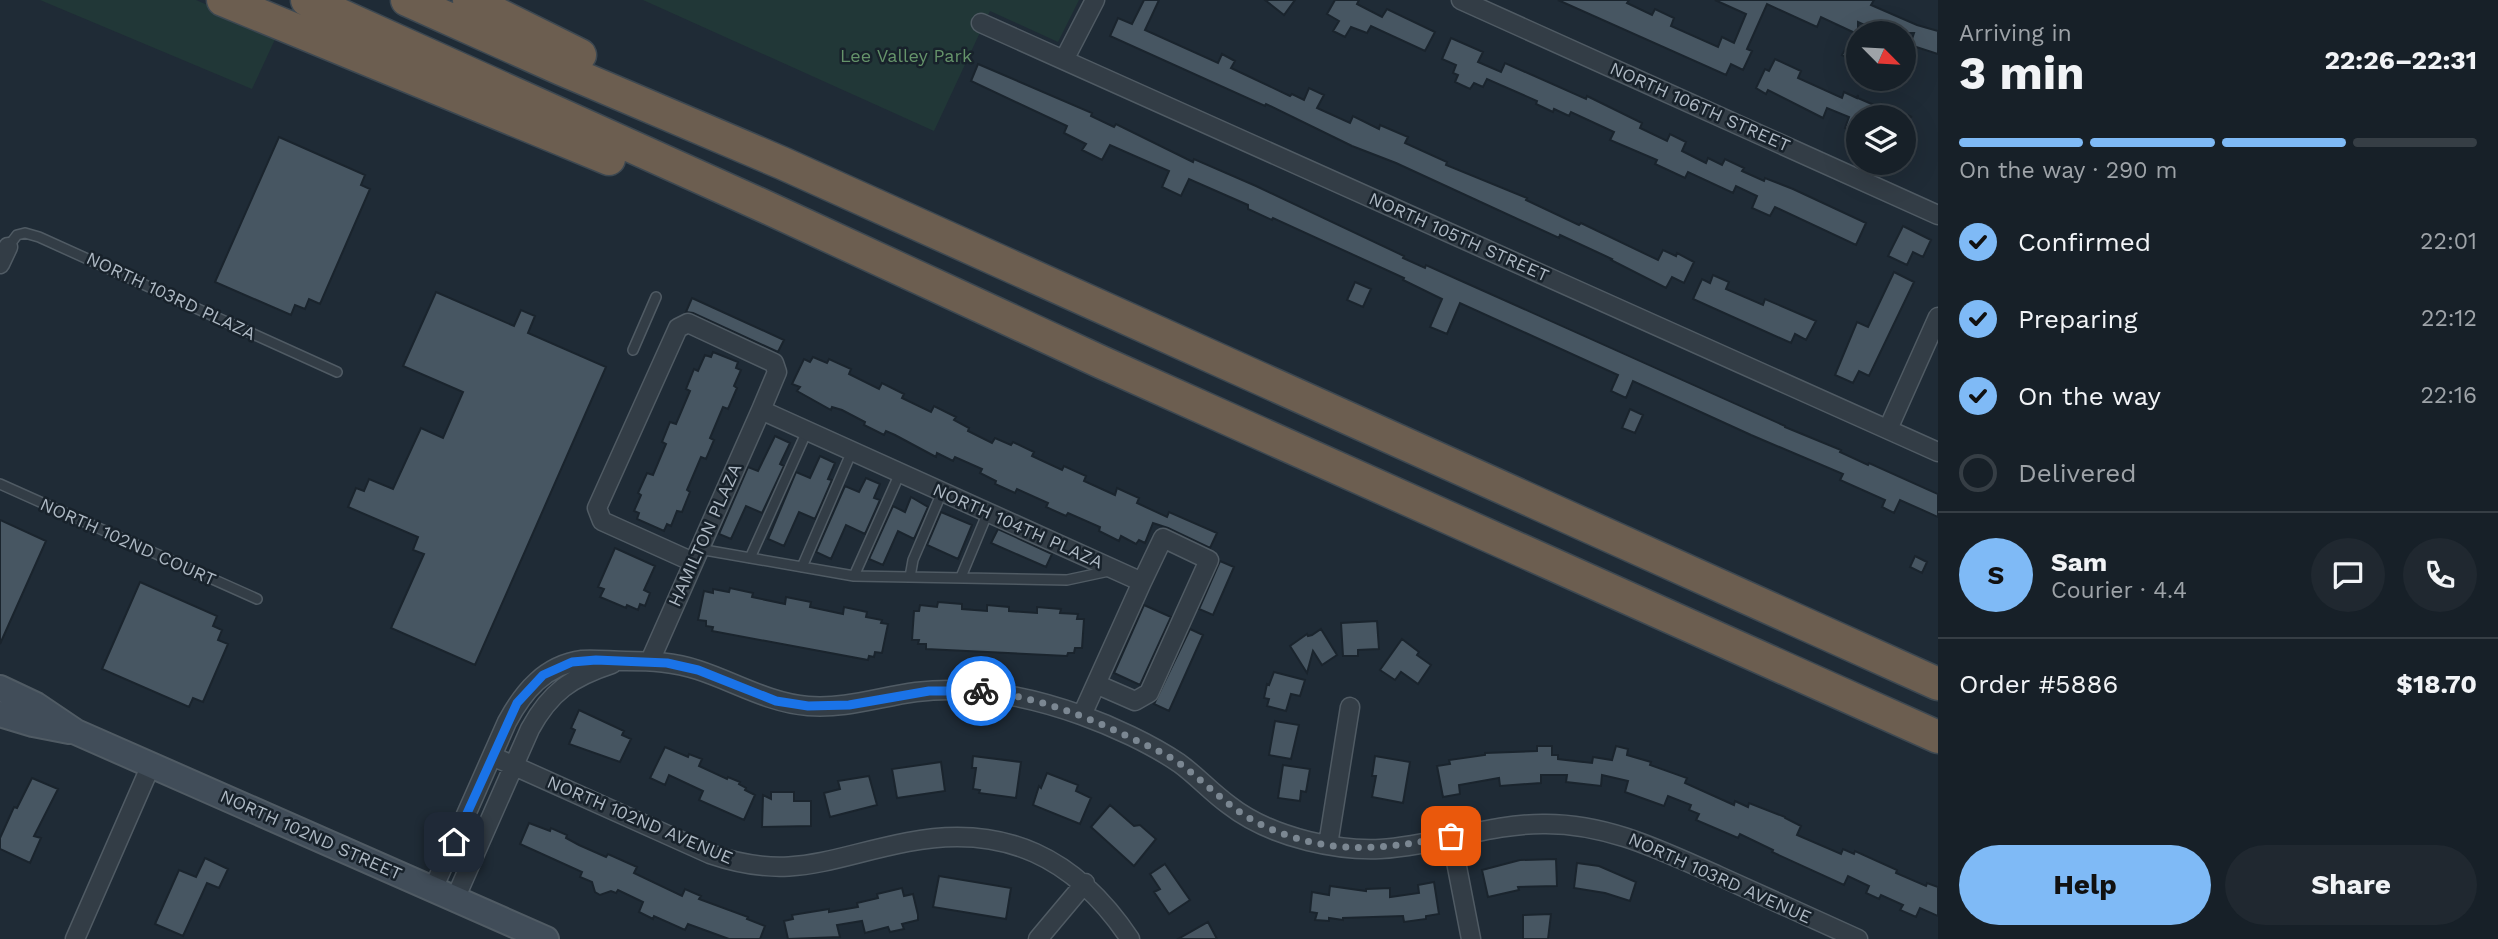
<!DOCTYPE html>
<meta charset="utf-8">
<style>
:root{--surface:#172028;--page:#202830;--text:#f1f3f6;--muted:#9ea3a8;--line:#363e45;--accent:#7fbaf6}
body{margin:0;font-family:"Work Sans",sans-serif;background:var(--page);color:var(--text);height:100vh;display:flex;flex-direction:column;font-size:26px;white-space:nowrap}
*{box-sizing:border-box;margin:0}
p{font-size:23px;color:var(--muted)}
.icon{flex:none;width:38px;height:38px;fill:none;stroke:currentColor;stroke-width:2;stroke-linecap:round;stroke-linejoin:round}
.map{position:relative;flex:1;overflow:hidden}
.drawer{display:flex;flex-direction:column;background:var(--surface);width:560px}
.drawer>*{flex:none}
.needle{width:46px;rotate:114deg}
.controls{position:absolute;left:1846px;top:21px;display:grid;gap:14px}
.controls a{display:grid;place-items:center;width:70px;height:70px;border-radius:50%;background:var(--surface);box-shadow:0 7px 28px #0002,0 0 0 2px var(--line);font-size:35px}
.pin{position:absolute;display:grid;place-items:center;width:60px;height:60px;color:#fff;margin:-30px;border-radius:14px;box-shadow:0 4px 10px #0006}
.courier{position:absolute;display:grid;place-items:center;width:70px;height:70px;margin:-35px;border:5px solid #1a73e8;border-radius:50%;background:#fff;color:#222;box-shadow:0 2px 9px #0007}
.head em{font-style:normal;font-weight:700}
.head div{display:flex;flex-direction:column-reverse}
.head{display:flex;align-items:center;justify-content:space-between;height:119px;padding:0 21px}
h1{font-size:46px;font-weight:700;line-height:52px}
.bar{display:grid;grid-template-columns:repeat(4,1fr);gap:10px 7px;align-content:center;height:84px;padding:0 21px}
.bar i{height:9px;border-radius:5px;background:var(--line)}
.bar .selected{background:var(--accent)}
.bar p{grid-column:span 4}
.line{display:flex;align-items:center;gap:18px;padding:0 21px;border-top:2px solid var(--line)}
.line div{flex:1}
.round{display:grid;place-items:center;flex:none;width:74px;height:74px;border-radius:37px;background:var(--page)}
ol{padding:0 21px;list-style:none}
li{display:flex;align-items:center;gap:21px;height:77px}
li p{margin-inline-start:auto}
li .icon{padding:7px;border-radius:50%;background:var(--accent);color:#111;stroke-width:4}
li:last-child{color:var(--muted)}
li i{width:38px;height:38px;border:4px solid var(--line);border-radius:50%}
.button{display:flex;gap:14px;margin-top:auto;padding:14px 21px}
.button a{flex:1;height:80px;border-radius:42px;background:var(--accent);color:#111;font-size:28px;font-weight:700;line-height:80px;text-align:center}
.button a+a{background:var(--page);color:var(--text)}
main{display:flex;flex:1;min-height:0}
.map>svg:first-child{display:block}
</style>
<main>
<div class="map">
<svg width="1938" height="939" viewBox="0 0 1938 939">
<rect width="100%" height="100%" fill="#1f2b36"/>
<!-- green -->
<path fill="#213737" d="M40,0h156l81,35 -25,54z
M643,0h436l-21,42 -68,-31 -56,120z"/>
<!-- building -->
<path fill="#475662" stroke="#1a242d" stroke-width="2" d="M1144,0h15l-14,30 73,33 4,-9 13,7 -4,7 59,28 2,-2 12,6 5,-12 15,7 -7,13 33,15 3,-7 26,13 1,-4 28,12 -3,6 42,19 -1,3 81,33 -1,2 53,25 2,-2 77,37 5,-10 13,6 1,-3 17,9 -10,21 -12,-6 -6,11 -55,-28 1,-1 -52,-24 -1,3 -163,-75 -44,-17 -86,-42 -1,2 -155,-70 8,-18 14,6z
M1265,0h30l-11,15z
M1335,0h24l-2,4 25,13 5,-8 48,23 -10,19 -54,-25 -4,7 -16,-6 -6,10 -12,-6 6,-10 -12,-7z
M1558,0h71l-2,3 25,12 3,-6 19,9 -3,8 47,21 4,-10 12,6 12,-29 -31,-14h159l-3,5 46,20 21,6v23l-28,-9 4,-12h-31l-25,-11v41l-16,-8 13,-22 -34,-16 -4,10 -50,-23 -20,45 5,2 -9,19 -12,-6 -5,11z
M1451,38l32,14 -5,10 23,10 4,-9 81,36 1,-3 55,27 -2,5 27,13 3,-7 16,8 -4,9 24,12 2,-5 14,7 3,-6 19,9 -2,3 22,10 1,-3 28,11 73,34 -10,22 -81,-38 -5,9 -18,-8 5,-12 -21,-10 -3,7 -45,-21 -3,6 -30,-14 2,-4 -47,-20 4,-8 -43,-20 -2,4 -15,-7 -1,3 -17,-8 1,-3 -50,-22 -4,8 -9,-4 -4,6 -15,-7 3,-7 -5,-2 3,-8 -14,-6z
M1775,59l26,12 -3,7 44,20 2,-6 13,6 1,-3v3l23,10 1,-4 30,13h-54v17l-13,-6 4,-11 -22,-9 -4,10 -55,-28 -2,4 -10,-6 9,-19 4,2z
M978,64l114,49 -1,3 23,11 2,-3 77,38 1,-3 62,27 148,70 -1,2 22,10 1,-3 31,14 328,147v1l56,23 -1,2 28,13 1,-2 69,31v23l-38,-17 -6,13 -12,-6 3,-7 -45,-20 3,-6 -92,-39 -118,-54 -7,17 -15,-7 7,-16 -158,-72 -13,31 -17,-7 12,-28 -39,-19 1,-2 -131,-60 -1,2 -24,-11v-4l-59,-26 -8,17 -19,-9 7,-16 -59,-26 -8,15 -20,-10 4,-6 -22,-11 3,-7 -96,-45z
M279,137l86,38 -4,10 9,4 -50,115 -11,-5 -4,10 -10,-4 -4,10 -76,-33z
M1903,226l28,14 -8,17 -10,-5 -6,13 -19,-9z
M1894,272l20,10 -45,94 -10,-5 -6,12 -18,-8 22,-53 11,5z
M1713,275l16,7 -3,7 37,16 2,-6 51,22 -10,19 -11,-6 -4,9 -98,-44 9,-20 8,4z
M1355,282l16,7 -8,18 -16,-7z
M436,292l78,34 7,-16 14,6 -7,17 78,34 -131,298 -84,-37 33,-74 -11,-4 5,-13 -70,-30 8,-19 8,3 5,-12 24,10 28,-61 22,10 20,-46 -60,-26z
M692,298l92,42 -6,12 -85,-39 -7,-1z
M713,352l25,10 -2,6 5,2 -7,16 3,2 -9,21 -5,-2 -13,31 4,2 -8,19 -5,-2 -14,33 3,2 -8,20 -5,-1 -6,15 -4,-2 -3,7 -27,-12 2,-6 -5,-2 7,-16 -3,-2 9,-20 6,2 13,-31 -4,-2 8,-20 6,2 14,-33 -4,-2 8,-20 4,2 7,-16 6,2z
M813,357l14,6 2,-4 22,10 -2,5 30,15 3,-6 22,11 -2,4 29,14 3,-6 22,11 -2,3 15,8 -1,3 24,12 3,-5 16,7 2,-3 21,10 -2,4 30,14 2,-4 22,10 -2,5 31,14 2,-7 22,10 -2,5 30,14 2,-5 48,21 -7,15 -42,-20 -15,-5 -8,20 -6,-3 -3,4 -15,-8 -2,5 -20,-10 1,-4 -32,-14 -2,3 -20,-9 2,-4 -31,-14 -2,4 -20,-9 1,-3 -16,-8 2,-4 -27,-12 -2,4 -16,-8 -1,4 -41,-22 -9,-4 -2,4 -20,-10 1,-3 -23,-12 -10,-3 -1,3 -34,-19 3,-4 -8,-3 12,-25 6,3z
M1630,409l13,6 -8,18 -13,-5z
M775,436l15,7 -10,21 4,2 -22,47 -16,-7 -15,33 -12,-5 29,-67 10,4z
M820,456l15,7 -7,16 4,1 -17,39 -16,-7 -15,34 -16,-7 28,-67 14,6z
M866,478l14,6 -6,14 6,2 -15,34 -19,-9 -15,34 -15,-7 29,-66 14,6z
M911,497l17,10 -14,32 -16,-8 -15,34 -14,-6 24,-53 12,6z
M941,512l31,13 -14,34 -31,-14z
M0,520l46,21 -46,103z
M998,529l54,25 -6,13 -55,-24z
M615,548l40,18 -11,24 6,3 -5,13 -5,-2 -2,6 -11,-5 -1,3 -26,-11 4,-8 -6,-2z
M1915,556l12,6 -5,11 -12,-6z
M1220,561l14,6 -21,48 -14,-6z
M140,582l77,34 -4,10 9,4 -4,10 10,4 -25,58 -10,-4 -4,9 -87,-38z
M730,588l23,5 -1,4 33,7 1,-7 25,5 -1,5 33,7 1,-7 23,5 -1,5 16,3 -1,3 7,1 -6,29 -7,-1 -1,5 -5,-1 -1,4 -156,-29 1,-4 -7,-1v-5l-8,-1 6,-29 9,2v-4l16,3z
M938,602l24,2v5l25,2v-6l22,2v4l28,2v-6l24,2 -1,4 18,1 -1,5h7l-2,29h-7l-1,5h-6l-1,3 -141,-7v-5h-8l1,-4h-7l2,-29h5l1,-6 17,2z
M1144,605l27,12 -31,68 -26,-12z
M1377,621l2,28 -21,1v6h-15l-2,-33z
M1190,629l13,6 -34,76 -15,-7z
M1321,629l16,26 -15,10 -9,-14 -6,22 -17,-27 17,-12 1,2 4,-1z
M1402,639l17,13 -2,3 14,10 -13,19 -17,-12 -6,8 -15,-10z
M1274,672l31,8 -5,16 -9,-2 -5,17 -19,-5 2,-7 -5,-1 3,-14 2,1z
M579,710l45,21 -2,4 9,4 -11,23 -51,-18 6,-14 -4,-2z
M1275,721l24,4 -8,34 -22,-4z
M1537,746h15v9h6v4l34,4 1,-6 19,3 4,-14 12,3 -1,6 24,7 -1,3 37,13 -2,5 49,22 1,-4 13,6 1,-4 36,14v1l16,8 -4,9 44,19 2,-5 11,5 1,-3 42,19 -1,3 30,13 1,-3 11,4v29l-18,-8 -4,9 -16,-7 3,-5 -22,-10 -2,4 -13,-6 3,-7 -21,-10 -4,9 -72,-33 1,-2 -33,-16 -2,4 -42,-18 3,-6 -10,-4 2,-5 -23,-9 -4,10 -39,-14 3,-11 -26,-6 -1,11 -35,-4 1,-7h-26v8l-41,3 -1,-8 -40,7 1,9 -17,3 -6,-31 13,-2 -1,-4 36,-5v-2l52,-2z
M665,747l23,10 1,-3 13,5 -3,7 28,13 1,-2 12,5 -1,2 7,4 -1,2 10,5 -11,25 -45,-20 4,-9 -34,-16 -4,10 -15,-7z
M973,756l48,6 -5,36 -37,-5 1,-3 -7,-1 3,-21h-4z
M1375,756l35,6 -7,41 -31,-6 4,-21h-4z
M941,762l4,29 -48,7 -5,-29z
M1283,765l27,4 -4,23 -5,-1 -1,10 -22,-3z
M1047,773l31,12 -2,6 15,7 -11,26 -47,-19 6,-19 2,2z
M869,776l8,29 -47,12 -6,-24 16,-4 -2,-8z
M32,778l26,11 -24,47 7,2 -11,25 -30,-14v-11l14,-31 3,1z
M771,792h23v9h17v25l-49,1 1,-32 8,4z
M1110,805l24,21 6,-1 16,14 -22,27 -43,-39z
M529,823l21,8 1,-3 16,7 -1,3 13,7 27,12 2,-3 29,13 -3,6 48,23 3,-7 16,7 -2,3 49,18 -1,2 18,7 -5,13h-31l-41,-15 -3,6 -31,-14 -1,3 -14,-7 4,-10 -25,-12 -2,3 -5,-2 -11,4 -5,-3 -3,-10 -12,-5 2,-5 -62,-28z
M205,858l23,11 -9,19 -12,-5 -24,53 -28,-12 24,-54 17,7z
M1556,859l1,27 -39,1 1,3 -31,7 -6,-27 38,-10z
M1577,863l22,3 37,16 -6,19 -25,-8 -31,-5z
M1165,864l25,36 -21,14 -15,-22 6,-3 -10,-15z
M939,876l72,12 -5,31 -73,-12z
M1434,882l5,32 -13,2v3l-22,3 -1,-6 -60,2v2l-14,-2v3l-14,-1 2,-7 -7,-1 2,-20 17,3 1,-9 36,5v-2l24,-1v9l29,-4 -1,-8z
M902,888l2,8 9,-2 5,21v5l-16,4 2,5 -14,3 -2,-5 -23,6 -3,-12 -25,4 3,12 -52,2 -4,-18 9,-2 -1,-4 37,-6v3l29,-5 -1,-4 21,-5 -1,-4z
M1551,914l-3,25h-25v-24z
M1208,922l9,17h-39z"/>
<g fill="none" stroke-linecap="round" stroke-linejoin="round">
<!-- lane casing -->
<g stroke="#505b64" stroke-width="12">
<path id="lane" d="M8,247l9,-12 8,-2 14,4 298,135
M633,350l23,-53
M0,484l257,115
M699,549l155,27 46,-103
M750,558l57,-127
M802,567l50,-116
M854,576l213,4 42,-9
M910,577l3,-17 29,-68
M961,577l27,-65"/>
</g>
<!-- street casing -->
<g stroke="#505b64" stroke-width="21">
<path id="street" d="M1461,0l477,215
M981,23l957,429
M1064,60l31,-60
M0,264l8,-17
M761,410l381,172 -60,133
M1888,429l50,-112
M650,661l111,-251 16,-38 -3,-9 -86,-40 -10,5 -81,180 5,13 91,41
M1096,684l39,17 14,-8 60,-133 -46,-22 -21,44
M492,756l218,98c81,28 120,3 198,-12 97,-19 168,16 222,97
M1451,836l20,103
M1328,845l22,-138
M433,889l74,-167c16,-30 38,-57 75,-62 15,-1 29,1 44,1 25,0 48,1 72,9 37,12 71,33 110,36 38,3 71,-9 108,-14 56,-7 112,4 165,23 31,11 70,29 98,48 18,13 32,29 50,42 23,18 51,29 79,36 24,6 48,9 72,8 56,-3 110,-26 166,-25 63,0 116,27 173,52 46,21 93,42 139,63
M455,899l75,-170c20,-37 42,-52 82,-65
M75,939l76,-174
M1038,939l47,-56"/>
</g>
<!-- secondary casing -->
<g stroke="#505b64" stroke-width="28">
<path id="secondary" d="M0,688l36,17 40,27 470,207
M0,714l33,10 36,7"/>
</g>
<!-- highway casing -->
<g stroke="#3d4851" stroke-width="35">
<path id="highway" d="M223,0l386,159
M307,0l461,208 333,154 837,375
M407,0l154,69 221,94 1156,521
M469,0l111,55"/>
</g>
<!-- lane -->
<use href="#lane" stroke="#333d46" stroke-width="9"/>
<!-- street -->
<use href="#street" stroke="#333d46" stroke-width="18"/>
<!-- secondary -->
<use href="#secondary" stroke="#414d59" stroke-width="24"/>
<!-- highway -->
<use href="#highway" stroke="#6c5e50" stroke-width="32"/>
</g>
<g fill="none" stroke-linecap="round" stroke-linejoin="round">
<!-- done -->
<path stroke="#7b8792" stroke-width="7" stroke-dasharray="0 12.6" d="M981,691c52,5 100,23 146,45 18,9 36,16 52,27 29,21 52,48 85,63 66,30 119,24 187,10"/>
<!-- route -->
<path stroke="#1a73e8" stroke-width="9" d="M454,842l63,-139 26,-28 29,-13 24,-2 71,3 31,7 78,31 32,5 41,-1 80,-14h52"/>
</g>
<g text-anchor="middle" stroke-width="5" stroke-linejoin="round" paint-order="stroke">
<!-- park labels -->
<g font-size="18" fill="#65936a" stroke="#18222b">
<text x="906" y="62">Lee Valley Park</text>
</g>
<!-- street labels -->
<g font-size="18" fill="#adb8c3" stroke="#18222b">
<text transform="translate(1700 107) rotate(24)" y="6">NORTH 106TH STREET</text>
<text transform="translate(1459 237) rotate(24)" y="6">NORTH 105TH STREET</text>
<text transform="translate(171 296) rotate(25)" y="6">NORTH 103RD PLAZA</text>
<text transform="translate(1018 526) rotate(24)" y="6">NORTH 104TH PLAZA</text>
<text transform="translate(705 535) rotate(-66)" y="6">HAMILTON PLAZA</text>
<text transform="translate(128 542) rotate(24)" y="6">NORTH 102ND COURT</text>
<text transform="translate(640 820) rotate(23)" y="6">NORTH 102ND AVENUE</text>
<text transform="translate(311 835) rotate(24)" y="6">NORTH 102ND STREET</text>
<text transform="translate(1720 878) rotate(24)" y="6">NORTH 103RD AVENUE</text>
</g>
</g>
</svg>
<div class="controls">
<a><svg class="needle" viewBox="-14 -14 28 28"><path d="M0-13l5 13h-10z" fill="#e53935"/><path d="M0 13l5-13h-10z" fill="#9ea3a8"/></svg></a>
<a><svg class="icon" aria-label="layers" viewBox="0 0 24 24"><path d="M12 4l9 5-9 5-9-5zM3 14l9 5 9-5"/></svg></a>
</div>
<div class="pin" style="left:1451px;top:836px;background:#ea580c"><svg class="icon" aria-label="bag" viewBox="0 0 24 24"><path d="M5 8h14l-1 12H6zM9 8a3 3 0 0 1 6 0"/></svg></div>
<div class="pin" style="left:454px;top:842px;background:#1f2937"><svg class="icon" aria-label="home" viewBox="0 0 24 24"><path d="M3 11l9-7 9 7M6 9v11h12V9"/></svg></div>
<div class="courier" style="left:981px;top:691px"><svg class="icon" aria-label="bike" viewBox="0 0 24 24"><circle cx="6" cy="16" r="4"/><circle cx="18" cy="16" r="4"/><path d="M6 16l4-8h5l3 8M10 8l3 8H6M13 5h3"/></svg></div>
</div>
<section class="drawer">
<div class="head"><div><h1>3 min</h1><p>Arriving in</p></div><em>22:26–22:31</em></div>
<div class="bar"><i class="selected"></i><i class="selected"></i><i class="selected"></i><i></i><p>On the way · 290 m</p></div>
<ol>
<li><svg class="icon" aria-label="check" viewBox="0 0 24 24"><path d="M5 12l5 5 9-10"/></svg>Confirmed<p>22:01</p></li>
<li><svg class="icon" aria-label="check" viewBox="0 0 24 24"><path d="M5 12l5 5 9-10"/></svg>Preparing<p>22:12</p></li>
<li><svg class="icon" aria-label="check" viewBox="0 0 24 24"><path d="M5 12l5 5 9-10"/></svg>On the way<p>22:16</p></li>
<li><i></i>Delivered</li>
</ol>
<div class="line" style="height:126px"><b class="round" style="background:var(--accent);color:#111">S</b><div><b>Sam</b><p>Courier · 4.4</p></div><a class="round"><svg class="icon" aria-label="chat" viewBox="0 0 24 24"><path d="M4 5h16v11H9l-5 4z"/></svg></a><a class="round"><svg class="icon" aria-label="phone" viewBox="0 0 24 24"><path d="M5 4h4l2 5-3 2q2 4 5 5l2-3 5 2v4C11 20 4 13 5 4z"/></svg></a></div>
<div class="line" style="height:91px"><div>Order #5886</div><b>$18.70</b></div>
<div class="button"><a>Help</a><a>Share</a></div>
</section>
</main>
